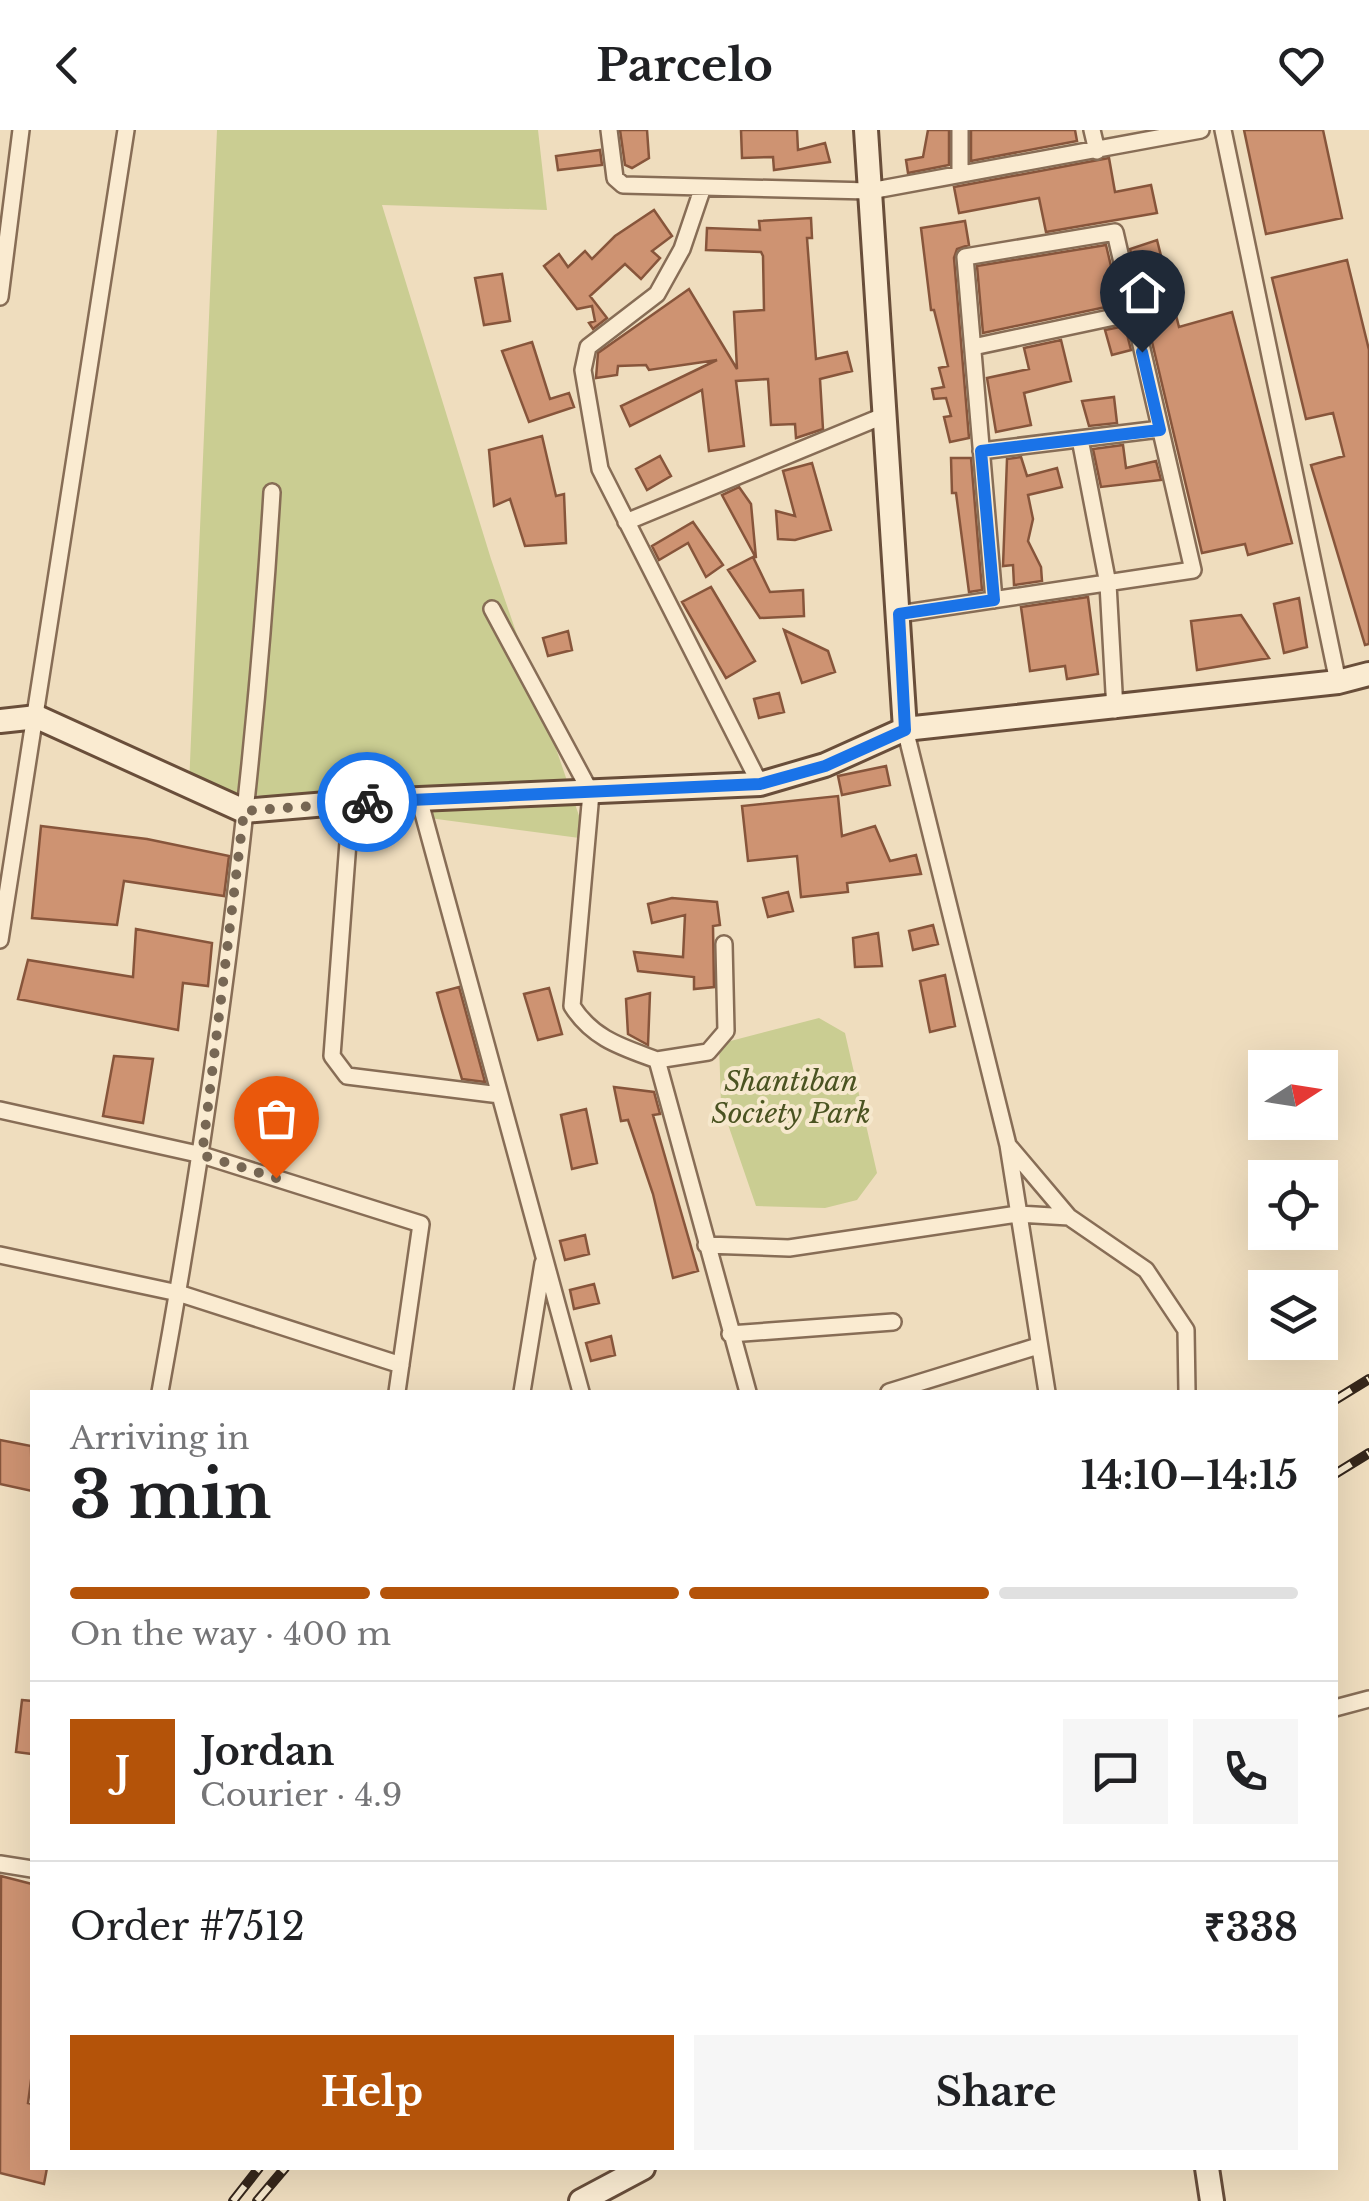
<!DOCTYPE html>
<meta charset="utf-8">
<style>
:root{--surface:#fff;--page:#f6f6f6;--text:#202124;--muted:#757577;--line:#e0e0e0;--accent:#b45309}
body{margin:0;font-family:"Libre Baskerville",serif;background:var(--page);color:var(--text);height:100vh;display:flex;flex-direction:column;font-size:38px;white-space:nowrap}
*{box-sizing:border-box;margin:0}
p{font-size:32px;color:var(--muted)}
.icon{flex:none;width:55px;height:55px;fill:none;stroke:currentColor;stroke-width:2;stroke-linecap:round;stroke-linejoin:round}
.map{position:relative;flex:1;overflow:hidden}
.details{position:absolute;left:30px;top:1260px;width:1308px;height:780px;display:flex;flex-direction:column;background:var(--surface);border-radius:0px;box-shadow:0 10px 40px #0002}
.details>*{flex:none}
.needle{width:65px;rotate:78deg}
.tools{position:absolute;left:1248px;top:920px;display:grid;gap:20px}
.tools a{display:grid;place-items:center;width:90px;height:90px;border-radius:0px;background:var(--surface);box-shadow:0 10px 40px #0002;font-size:50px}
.pin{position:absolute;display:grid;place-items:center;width:85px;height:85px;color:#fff;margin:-102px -42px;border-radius:50% 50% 50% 0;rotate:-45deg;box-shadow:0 0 10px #0007}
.pin .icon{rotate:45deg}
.courier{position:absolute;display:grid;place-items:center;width:100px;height:100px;margin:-50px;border:8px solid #1a73e8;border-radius:50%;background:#fff;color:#222;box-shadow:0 2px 12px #0007}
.headline em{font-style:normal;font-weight:700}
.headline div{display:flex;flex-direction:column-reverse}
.headline{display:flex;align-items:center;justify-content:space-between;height:170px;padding:0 40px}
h1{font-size:65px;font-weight:700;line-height:75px}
.bar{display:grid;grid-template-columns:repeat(4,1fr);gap:15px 10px;align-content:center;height:120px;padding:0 40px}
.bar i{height:12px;border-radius:8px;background:var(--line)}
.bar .current{background:var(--accent)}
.bar p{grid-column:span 4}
.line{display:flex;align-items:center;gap:25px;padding:0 40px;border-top:2px solid var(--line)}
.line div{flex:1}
.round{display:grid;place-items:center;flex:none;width:105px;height:105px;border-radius:0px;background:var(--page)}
.primary-button{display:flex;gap:20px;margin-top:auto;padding:20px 40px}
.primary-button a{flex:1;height:115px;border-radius:0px;background:var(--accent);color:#fff;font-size:40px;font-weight:700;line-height:115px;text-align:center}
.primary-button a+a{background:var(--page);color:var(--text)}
header{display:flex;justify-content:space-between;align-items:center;height:130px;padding:0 40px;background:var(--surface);font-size:45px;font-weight:700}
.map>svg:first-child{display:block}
</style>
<header><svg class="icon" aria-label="back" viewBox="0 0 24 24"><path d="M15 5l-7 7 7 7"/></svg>Parcelo<svg class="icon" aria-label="heart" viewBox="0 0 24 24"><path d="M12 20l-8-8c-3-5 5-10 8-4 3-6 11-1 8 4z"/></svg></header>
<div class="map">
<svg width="1369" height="2071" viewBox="0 0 1369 2071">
<rect width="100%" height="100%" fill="#efddbe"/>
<!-- green -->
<path fill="#cacd92" d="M217,0h321l9,80 -165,-5 109,354 96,280 -398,-53z
M819,888l26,15 32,140 -20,27 -32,8 -69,-2 -35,-102 -2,-60z"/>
<!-- building -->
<path fill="#ce9372" stroke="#87553b" stroke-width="2.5" d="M620,0h27l2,28 -17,10 -7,-3z
M741,0h56l1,20 27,-7 5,19 -56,8 -1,-13 -31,1z
M928,0h21v35l-41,8 -2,-13 17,-3z
M971,0h104l2,11 -106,20z
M1244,0h79l19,88 -76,16z
M600,20l2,15 -44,5 -2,-14z
M1109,28l6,34 36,-7 6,28 -111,19 -7,-34 -80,15 -5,-26z
M654,80l18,26 -20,15 8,7 -19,21 -16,-15 -35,32 17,22 -14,11 -4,-6 6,-2 -3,-15 -15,3 -33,-43 15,-12 9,13 17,-16 7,8 23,-23z
M811,88l1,20h-5l9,121 31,-7 5,19 -32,8 3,50 -27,9 -1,-14 -24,1 -3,-46 -32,2 8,65 -35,5 -7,-61 -72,36 -9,-20 96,-46 -68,10 -3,-5 -28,1 -1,9 -21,3 2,-25 91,-64 48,80 -3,-57 30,-2 -1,-54 -2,-4 -55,-2 1,-22 53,2 -1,-9z
M965,91l4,24 -12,4 -3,9 15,180 -19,4 -6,-25 7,-1 -5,-18 -12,1 -2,-10 12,-2 -5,-19 9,-2 -14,-56h-3l-10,-82z
M1157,110l22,87 53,-15 60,231 -44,12 -3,-11 -43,9 -72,-304z
M1106,115l14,59 -137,29 -6,-67z
M1347,130l22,90v294l-4,1 -54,-180 33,-9 -11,-43 -27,6 -34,-141z
M502,144l8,47 -26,4 -9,-47z
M1125,196l6,24 -19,5 -7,-25z
M1061,210l10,41 -47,12 7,32 -35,7 -9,-54 42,-9 -5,-21z
M532,212l18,57 19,-6 5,14 -45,15 -27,-71z
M1114,267l3,26 -28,3 -7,-25z
M542,306l14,60 8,-2 2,49 -41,3 -15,-47 -16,7 -5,-56z
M1123,315l3,23 30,-7 5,19 -60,7 -8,-38z
M660,326l11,20 -24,14 -11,-21z
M1021,327l6,19 30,-8 5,19 -34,8 5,24 -5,22 13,26 1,14 -28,4 -1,-20 -10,1 4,-107z
M951,328h20l11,132 -13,2 -13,-99h-4z
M812,333l19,67 -36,10 -17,-1 -2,-28 19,5 -12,-45z
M739,357l12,17 5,54 -34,-63z
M693,392l30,43 -17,12 -18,-34 -29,17 -7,-14z
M753,427l17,35 33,-2 1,26 -44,2 -32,-48z
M711,457l44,74 -29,17 -44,-76z
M1088,467l10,77 -31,5 -2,-13 -35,5 -9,-64z
M1299,468l8,49 -23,6 -10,-49z
M1241,485l28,43 -72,12 -6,-49z
M784,500l44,21 7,21 -33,11z
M568,501l4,19 -24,6 -5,-18z
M779,563l5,19 -25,6 -5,-19z
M886,636l4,19 -48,10 -4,-19z
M838,666l4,40 33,-10 15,35 26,-6 5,19 -74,9 1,9 -47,5 -4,-41 -49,5 -6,-55z
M41,696l106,13 82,17 -5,40 -100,-15 -7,44 -85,-7z
M788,762l5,19 -25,6 -5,-19z
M672,768l45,4 3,23 -7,1 1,61 -20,2v-12l-56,-6 -4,-19 49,5 2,-42 -33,8 -4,-19z
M933,795l5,19 -25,6 -4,-19z
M136,799l76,14 -4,43 -25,-3 -5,47 -160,-31 10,-39 105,17z
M878,803l4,33 -27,1 -2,-29z
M945,845l10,51 -25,6 -10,-51z
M459,857l26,95 -23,-3 -20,-68 -5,-18z
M549,858l13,46 -24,6 -14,-46z
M650,863l-2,52 -20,-11 -2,-35z
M114,926l39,3 -10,64 -40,-7z
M614,957l40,5 6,22 -7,1 45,156 -25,7 -20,-84 -25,-74 -7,1z
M586,979l11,54 -25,6 -11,-54z
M585,1105l4,19 -24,6 -5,-19z
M594,1154l5,19 -25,6 -4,-19z
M611,1206l4,19 -24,6 -5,-18z
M0,1310l31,6 1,45 -32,-7z
M22,1570l10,1v53l-16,-2z
M1,1746l31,8v189l-4,30 4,1v64h15l-3,16 -44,-11z"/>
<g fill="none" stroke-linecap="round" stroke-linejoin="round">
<!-- street casing -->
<g stroke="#876d56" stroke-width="20">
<path id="street" d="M609,0l6,48 8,7 247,6 331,-61
M1092,0l5,21
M1223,0l115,552
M960,44v-44
M703,57l-21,62 -25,45 -69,53 -5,23 17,99 160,315
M0,167l21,-167
M973,217l160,-34
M1080,309l28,145 7,126
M981,321l179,-22
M626,392l257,-106
M492,479l99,184 -19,213c21,33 50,41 85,54l91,332
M899,484l294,-44 -78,-338 -150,25 29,343
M905,599l103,416 39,247
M351,672l-19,254 15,20 153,19
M420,672l161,590
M0,810l126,-810
M657,930l51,-8 18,-21 -2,-87
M0,980l202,45 219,69 -24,168
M1008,1015l61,72 77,53 40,60 1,62
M706,1115l83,3 229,-34 51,3
M0,1125l178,38 223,72
M730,1204l163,-12
M160,1262c54,-297 94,-598 112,-900
M522,1262l21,-129
M889,1262l149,-46
M1335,1578l34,-9
M0,1734l32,5"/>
</g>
<!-- secondary casing -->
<g stroke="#694e3a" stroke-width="28">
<path id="secondary" d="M0,591l37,-4 207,94 107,-9 409,-18 65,-19 80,-36 -39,-599
M905,599l433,-47 31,-8
M1207,2038l5,33
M581,2071l62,-33"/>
</g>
<!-- street -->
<use href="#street" stroke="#faebd1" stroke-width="15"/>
<!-- secondary -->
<use href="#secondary" stroke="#faebd1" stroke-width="22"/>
<!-- rail casing -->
<g stroke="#36271b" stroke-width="10">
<path id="rail" d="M1335,1270l34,-21
M1335,1344l34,-21
M233,2071l26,-33
M257,2071l28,-33"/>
</g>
<!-- rail -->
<use href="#rail" stroke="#f6e8cd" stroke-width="6" stroke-dasharray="19" stroke-linecap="butt"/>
</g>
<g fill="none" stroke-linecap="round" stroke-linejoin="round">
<!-- done -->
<path stroke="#776754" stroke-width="10" stroke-dasharray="0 18" d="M276,1048l-74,-23 42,-344 123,-9"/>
<!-- route -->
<path stroke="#1a73e8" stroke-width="12" d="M367,672l393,-18 65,-18 80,-36 -6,-116 95,-14 -13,-149 179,-21 -18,-78"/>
</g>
<g text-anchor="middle" stroke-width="8" stroke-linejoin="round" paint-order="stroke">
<!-- park labels -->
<g font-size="28" font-style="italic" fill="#4a5321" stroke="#f6e8cd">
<text x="791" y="961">Shantiban<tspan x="791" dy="32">Society Park</tspan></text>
</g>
</g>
</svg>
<div class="tools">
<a><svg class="needle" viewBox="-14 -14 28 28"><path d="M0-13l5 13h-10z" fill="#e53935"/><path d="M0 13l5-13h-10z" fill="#757577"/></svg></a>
<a><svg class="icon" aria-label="locate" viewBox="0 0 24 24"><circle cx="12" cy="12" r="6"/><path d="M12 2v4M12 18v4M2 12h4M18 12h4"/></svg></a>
<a><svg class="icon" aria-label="layers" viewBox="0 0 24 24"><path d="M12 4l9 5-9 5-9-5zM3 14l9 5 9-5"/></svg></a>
</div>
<div class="pin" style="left:276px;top:1048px;background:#ea580c"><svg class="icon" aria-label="bag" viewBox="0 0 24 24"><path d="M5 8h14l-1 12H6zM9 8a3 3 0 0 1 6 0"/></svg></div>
<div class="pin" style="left:1142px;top:222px;background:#1f2937"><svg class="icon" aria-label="home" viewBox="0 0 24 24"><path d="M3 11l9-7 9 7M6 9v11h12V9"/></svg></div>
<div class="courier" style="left:367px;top:672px"><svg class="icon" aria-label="bike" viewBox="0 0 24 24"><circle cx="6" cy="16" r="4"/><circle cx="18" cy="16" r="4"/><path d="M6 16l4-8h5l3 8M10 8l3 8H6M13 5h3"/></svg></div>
<section class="details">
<div class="headline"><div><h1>3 min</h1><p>Arriving in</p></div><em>14:10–14:15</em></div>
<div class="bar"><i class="current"></i><i class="current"></i><i class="current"></i><i></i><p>On the way · 400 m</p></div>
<div class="line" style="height:180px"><b class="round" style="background:var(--accent);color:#fff">J</b><div><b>Jordan</b><p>Courier · 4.9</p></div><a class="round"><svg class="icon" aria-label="chat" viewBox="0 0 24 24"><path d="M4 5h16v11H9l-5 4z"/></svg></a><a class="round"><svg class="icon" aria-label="phone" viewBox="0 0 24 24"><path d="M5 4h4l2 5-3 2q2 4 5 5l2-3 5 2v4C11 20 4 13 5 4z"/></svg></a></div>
<div class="line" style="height:130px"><div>Order #7512</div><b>₹338</b></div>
<div class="primary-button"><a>Help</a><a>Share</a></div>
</section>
</div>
